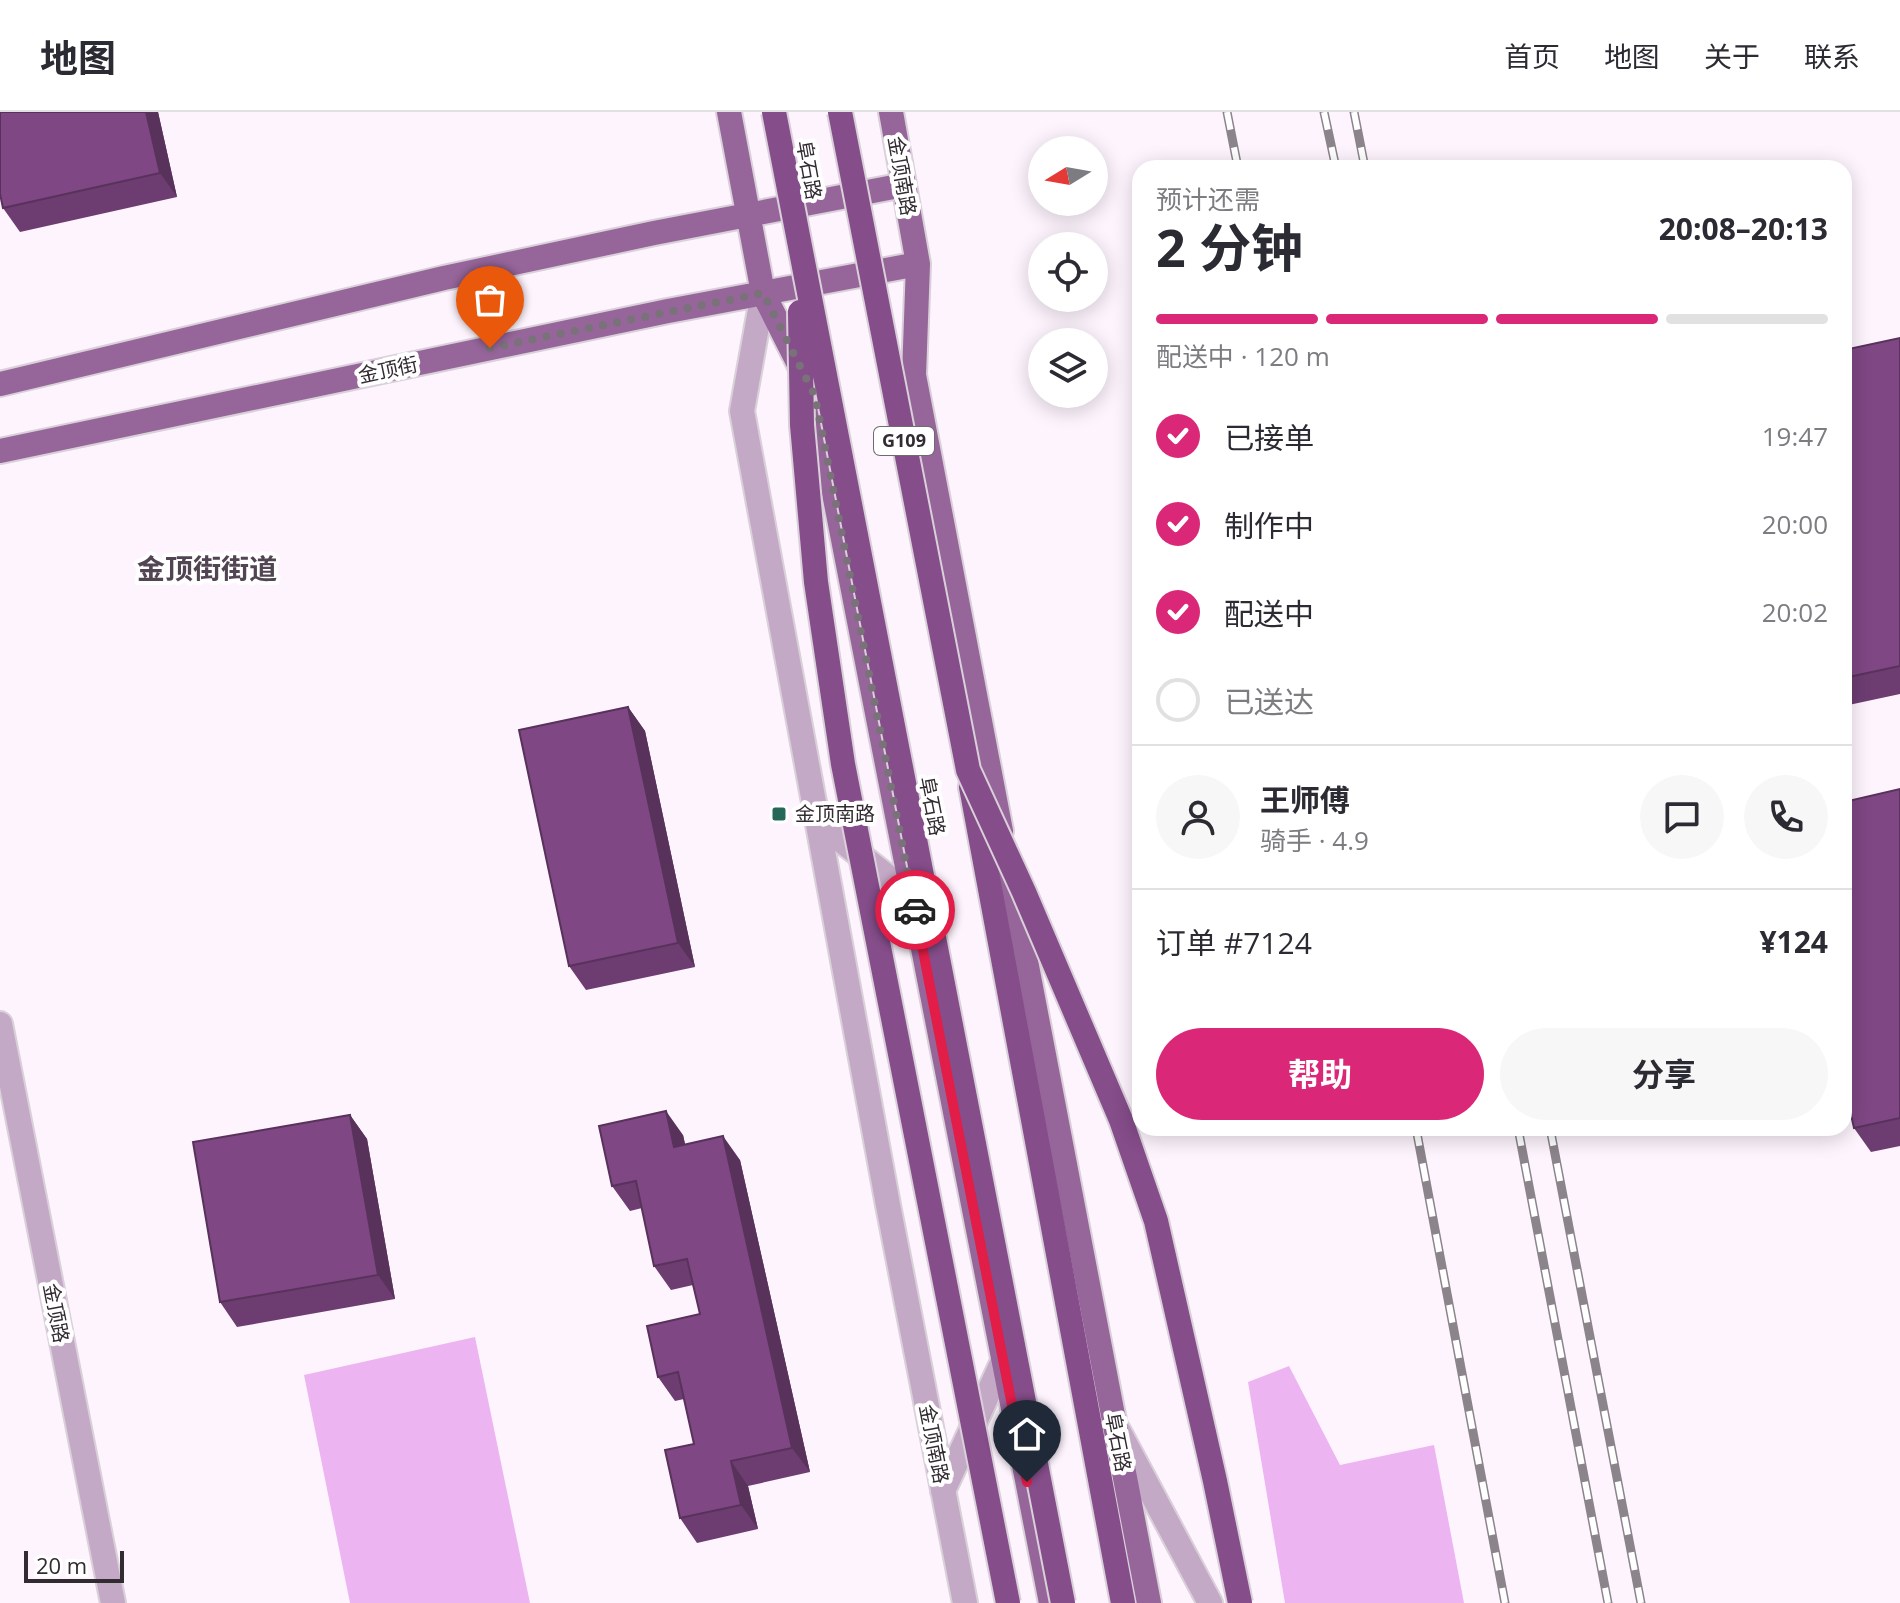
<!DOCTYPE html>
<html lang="zh">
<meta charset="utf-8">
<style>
:root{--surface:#fff;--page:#f7f7f7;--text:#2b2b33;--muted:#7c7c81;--line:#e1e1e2;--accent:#db2777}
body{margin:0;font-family:"Open Sans","Noto Sans SC",sans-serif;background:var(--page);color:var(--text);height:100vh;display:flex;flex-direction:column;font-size:30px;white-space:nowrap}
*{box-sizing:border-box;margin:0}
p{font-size:26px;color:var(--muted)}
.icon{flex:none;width:44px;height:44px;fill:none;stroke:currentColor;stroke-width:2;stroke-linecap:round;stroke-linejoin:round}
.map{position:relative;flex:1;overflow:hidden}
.sheet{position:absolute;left:1132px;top:48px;width:720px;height:976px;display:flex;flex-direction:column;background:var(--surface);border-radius:24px;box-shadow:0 4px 20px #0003}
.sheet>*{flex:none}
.needle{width:52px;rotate:259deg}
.tools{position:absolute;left:1028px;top:24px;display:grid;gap:16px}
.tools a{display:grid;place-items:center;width:80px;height:80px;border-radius:50%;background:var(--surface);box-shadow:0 4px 20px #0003;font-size:40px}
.scale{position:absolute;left:24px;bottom:20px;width:100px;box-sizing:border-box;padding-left:8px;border:4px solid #322c32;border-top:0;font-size:22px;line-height:28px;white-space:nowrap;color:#322c32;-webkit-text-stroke:6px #fff;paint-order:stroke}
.pin{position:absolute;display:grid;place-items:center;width:68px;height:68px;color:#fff;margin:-82px -34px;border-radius:50% 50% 50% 0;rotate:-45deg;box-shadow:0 0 8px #0007}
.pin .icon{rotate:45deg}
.courier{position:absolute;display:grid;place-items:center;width:80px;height:80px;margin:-40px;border:6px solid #e11d48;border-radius:50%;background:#fff;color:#222;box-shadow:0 2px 10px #0007}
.head em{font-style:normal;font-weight:700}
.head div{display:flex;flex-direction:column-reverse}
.head{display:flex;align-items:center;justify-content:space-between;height:136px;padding:0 24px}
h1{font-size:52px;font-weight:700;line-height:60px}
.bar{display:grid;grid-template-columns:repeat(4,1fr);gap:12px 8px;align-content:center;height:96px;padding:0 24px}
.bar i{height:10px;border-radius:6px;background:var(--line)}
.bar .current{background:var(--accent)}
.bar p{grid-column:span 4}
.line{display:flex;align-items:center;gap:20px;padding:0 24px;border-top:2px solid var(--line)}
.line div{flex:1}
.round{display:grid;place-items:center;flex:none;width:84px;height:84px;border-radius:42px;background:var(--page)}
ol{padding:0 24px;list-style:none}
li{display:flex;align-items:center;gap:24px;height:88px}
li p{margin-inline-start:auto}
li .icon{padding:8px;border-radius:50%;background:var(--accent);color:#fff;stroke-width:4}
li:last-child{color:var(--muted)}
li i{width:44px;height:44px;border:4px solid var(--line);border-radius:50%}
.primary-button{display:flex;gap:16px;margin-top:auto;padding:16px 24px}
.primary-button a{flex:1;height:92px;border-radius:48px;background:var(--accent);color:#fff;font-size:32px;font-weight:700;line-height:92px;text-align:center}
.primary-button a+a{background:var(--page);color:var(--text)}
header{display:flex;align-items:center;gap:48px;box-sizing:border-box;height:112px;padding:0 40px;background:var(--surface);border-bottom:2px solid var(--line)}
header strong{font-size:38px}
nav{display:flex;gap:44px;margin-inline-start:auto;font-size:28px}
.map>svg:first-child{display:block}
</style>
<header>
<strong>地图</strong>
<nav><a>首页</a><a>地图</a><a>关于</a><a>联系</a></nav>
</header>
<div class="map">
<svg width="1900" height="1491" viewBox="0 0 1900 1491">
<rect width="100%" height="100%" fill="#fef4fe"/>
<!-- green -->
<path fill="#edb4f2" d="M475,1225l55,266h-180l-46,-228z
M1289,1254l51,99 94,-20 30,158h-179l-37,-221z"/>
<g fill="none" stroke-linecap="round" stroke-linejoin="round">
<!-- minor casing -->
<g stroke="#d9d0d9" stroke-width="28">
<path id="minor" d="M763,181l-21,118 146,794 77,398
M819,711l93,73
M0,912l113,579
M1119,1320l91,171
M943,1379l60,-130"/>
</g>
<!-- major casing -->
<g stroke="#d9d0d9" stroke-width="28">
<path id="major" d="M729,0l34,181 52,103 236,1207
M891,0l27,152 -4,111 87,456
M0,272l444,-106 210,-45 250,-48
M0,339l668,-140 250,-47
M1008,755l141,736"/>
</g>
<!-- highway casing -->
<g stroke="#d9d0d9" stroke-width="28">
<path id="highway" d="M971,675l152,816"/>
</g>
<!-- minor -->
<use href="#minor" stroke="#c4a9c6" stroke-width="24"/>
<!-- major -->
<use href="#major" stroke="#96659a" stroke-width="24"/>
<!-- highway -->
<use href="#highway" stroke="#854d8a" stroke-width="24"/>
<!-- rail casing -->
<g stroke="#8b848b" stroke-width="9">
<path id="rail" d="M1227,0l11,56
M1324,0l12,56
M1354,0l11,56
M1416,1016l89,475
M1518,1016l90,475
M1550,1016l91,475"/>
</g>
<!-- rail -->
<use href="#rail" stroke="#fff" stroke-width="6" stroke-dasharray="18" stroke-linecap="butt"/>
<!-- highway-bridge casing -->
<g stroke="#d9d0d9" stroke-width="28" stroke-linecap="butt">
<path id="highway-bridge" d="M774,0l289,1491
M840,0l128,658 56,122 97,228 35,101 59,260 25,122
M800,200l2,113 14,157 27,182 165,839"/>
</g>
<!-- highway-bridge -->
<use href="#highway-bridge" stroke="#854d8a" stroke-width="24"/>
</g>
<!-- wall -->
<path fill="#6d3d72" d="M158,0l19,85 -157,35 -17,-24z
M1900,226v356l-56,12v-356z
M628,595l17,24 50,236 -109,23 -17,-24z
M1900,677v357l-29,6 -17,-24z
M350,1003l17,24 28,160 -158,28 -17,-25z
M683,1023l2,9 55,16 70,312 -62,14 10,43 -61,14 -17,-25 14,-74 -10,-45 -9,2 -17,-24 42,-63 -7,-29 -22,5 -17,-24 -12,-58 -12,3 -18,-25z"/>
<!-- shaded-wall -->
<path fill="#59325c" d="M146,0h12l19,85 -17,-24z
M628,595l17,24 50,236 -17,-24z
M666,999l17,24 8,36 -17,-24z
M350,1003l17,24 28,160 -17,-24z
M723,1024l17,24 70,312 -18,-24z
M731,1349l17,25 10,43 -17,-24z"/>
<!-- building -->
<path fill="#7f4784" stroke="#59325c" stroke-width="2" d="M0,0h146l14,61 -157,35 -3,-14z
M1900,226v328l-56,12v-328z
M628,595l50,236 -109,23 -50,-236z
M1900,677v329l-46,10 -10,-45v-281z
M666,999l8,36 49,-11 69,312 -61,13 10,44 -61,13 -15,-68 29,-6 -16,-72 -20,5 -11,-51 53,-12 -13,-55 -33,7 -18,-85 -24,5 -13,-60z
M350,1003l28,160 -158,27 -27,-160z"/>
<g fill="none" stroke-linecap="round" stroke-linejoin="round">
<!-- done -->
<path stroke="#797279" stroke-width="8" stroke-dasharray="0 14.4" d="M490,236l273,-55 52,103 100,514"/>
<!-- route -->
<path stroke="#e11d48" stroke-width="10" d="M915,798l112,572"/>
</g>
<!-- markers -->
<rect fill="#266858" stroke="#fff" stroke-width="3" x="771" y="694" width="16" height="16" rx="4"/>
<g text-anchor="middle" stroke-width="8" stroke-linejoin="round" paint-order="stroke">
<!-- shield labels -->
<rect fill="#fff" stroke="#706b70" stroke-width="2" x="874" y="315" width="60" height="28" rx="6"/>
<g font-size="18" font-weight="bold" fill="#322c32">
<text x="904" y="335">G109</text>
</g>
<!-- street labels -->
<g font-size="20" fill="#322c32" stroke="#fff">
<text transform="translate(809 58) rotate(80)" y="7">阜石路</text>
<text transform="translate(902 64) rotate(80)" y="7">金顶南路</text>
<text transform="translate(388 258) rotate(-12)" y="7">金顶街</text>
<text transform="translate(932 694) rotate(79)" y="7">阜石路</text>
<text transform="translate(56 1201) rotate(79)" y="7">金顶路</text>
<text transform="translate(1118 1330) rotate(79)" y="7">阜石路</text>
<text transform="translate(934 1332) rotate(79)" y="7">金顶南路</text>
</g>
<!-- poi labels -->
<g font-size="20" fill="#322c32" stroke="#fff" text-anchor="start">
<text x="795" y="709">金顶南路</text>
</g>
<!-- district labels -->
<g font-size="28" font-weight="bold" fill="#524553" stroke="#fff">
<text x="207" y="467">金顶街街道</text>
</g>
</g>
</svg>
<div class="tools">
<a><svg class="needle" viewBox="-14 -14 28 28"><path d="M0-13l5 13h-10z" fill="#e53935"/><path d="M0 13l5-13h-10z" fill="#7c7c81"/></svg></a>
<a><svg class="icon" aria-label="locate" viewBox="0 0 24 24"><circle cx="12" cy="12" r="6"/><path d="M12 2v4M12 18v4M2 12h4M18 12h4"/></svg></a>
<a><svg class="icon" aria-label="layers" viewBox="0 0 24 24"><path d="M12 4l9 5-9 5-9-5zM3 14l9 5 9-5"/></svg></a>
</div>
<div class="scale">20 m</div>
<div class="pin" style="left:490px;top:236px;background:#ea580c"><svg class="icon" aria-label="bag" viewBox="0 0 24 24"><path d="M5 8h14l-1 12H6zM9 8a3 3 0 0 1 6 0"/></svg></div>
<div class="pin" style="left:1027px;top:1370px;background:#1f2937"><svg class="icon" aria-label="home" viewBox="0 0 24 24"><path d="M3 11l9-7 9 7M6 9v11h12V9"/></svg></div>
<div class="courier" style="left:915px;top:798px"><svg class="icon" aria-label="car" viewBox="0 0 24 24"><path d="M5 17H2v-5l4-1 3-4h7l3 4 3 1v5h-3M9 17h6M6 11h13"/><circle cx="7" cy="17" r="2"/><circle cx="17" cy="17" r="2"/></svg></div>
<section class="sheet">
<div class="head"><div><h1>2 分钟</h1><p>预计还需</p></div><em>20:08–20:13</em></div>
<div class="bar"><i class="current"></i><i class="current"></i><i class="current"></i><i></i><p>配送中 · 120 m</p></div>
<ol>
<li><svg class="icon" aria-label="check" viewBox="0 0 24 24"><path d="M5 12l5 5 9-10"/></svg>已接单<p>19:47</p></li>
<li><svg class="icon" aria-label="check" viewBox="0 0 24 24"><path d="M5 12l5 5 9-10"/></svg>制作中<p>20:00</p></li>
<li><svg class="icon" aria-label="check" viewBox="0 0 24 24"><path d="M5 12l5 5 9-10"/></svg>配送中<p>20:02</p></li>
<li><i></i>已送达</li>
</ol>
<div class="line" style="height:144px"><a class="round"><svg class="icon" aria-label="person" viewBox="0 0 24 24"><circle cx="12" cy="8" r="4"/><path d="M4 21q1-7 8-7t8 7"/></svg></a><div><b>王师傅</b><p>骑手 · 4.9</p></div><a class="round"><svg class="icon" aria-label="chat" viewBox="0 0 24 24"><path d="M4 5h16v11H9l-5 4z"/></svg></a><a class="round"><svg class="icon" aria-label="phone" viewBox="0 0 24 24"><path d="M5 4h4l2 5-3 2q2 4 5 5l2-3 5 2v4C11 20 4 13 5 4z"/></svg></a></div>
<div class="line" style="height:104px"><div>订单 #7124</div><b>¥124</b></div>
<div class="primary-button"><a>帮助</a><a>分享</a></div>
</section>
</div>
